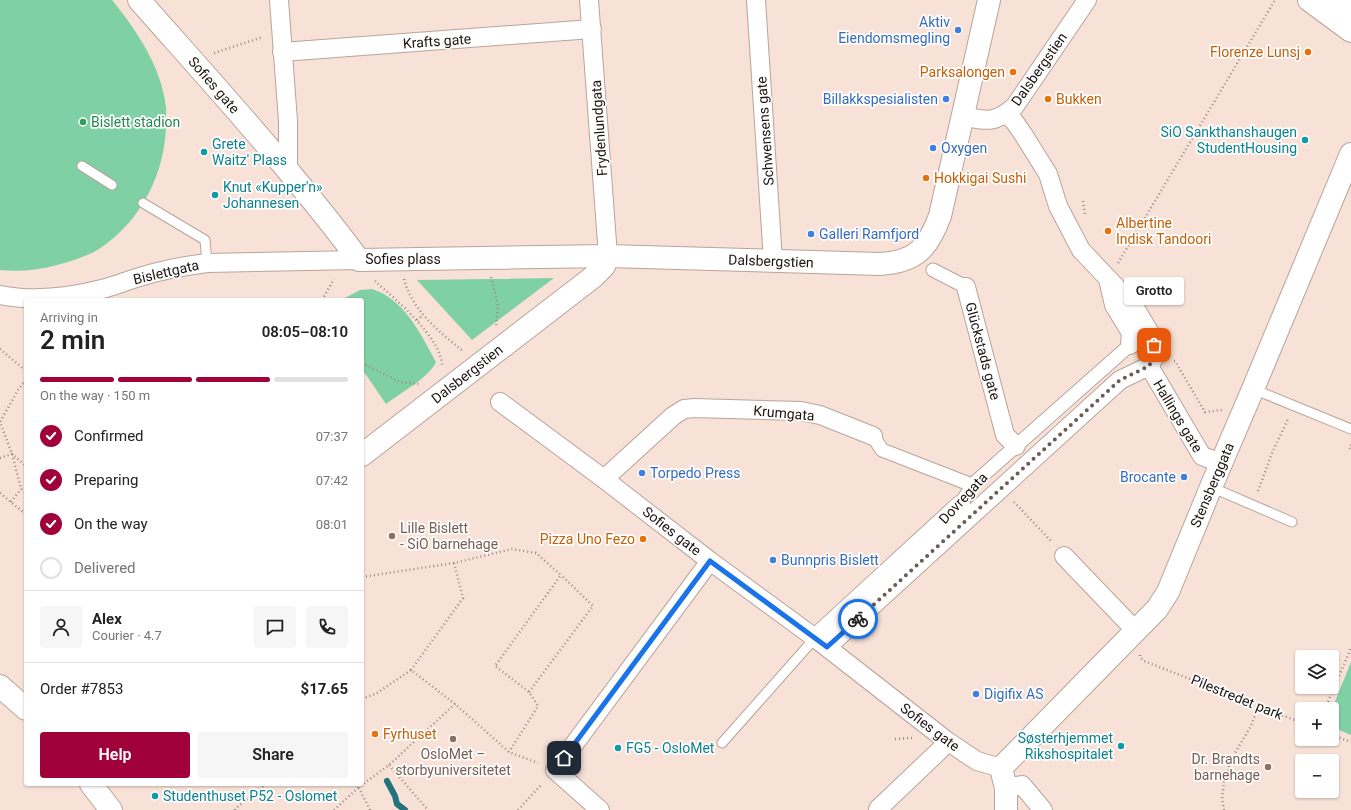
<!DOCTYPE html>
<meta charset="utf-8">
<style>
:root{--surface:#fff;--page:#f6f6f6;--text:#222;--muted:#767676;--line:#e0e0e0;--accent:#a10139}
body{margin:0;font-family:Roboto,sans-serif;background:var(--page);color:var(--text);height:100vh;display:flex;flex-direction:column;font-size:15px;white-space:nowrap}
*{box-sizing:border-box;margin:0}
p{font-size:13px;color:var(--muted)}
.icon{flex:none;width:22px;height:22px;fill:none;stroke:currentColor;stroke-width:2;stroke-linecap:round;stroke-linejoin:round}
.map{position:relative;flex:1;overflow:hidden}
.side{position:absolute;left:24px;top:298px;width:340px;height:488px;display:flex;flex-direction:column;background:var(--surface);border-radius:4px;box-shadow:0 1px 3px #0004}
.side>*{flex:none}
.tools{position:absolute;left:1295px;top:650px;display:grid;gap:8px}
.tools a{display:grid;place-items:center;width:44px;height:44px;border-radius:4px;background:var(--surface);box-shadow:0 1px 3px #0004;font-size:20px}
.pin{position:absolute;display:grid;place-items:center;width:34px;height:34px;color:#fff;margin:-17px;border-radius:8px;box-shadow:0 2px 6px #0006}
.courier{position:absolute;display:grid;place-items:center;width:40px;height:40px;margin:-20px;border:3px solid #1a73e8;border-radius:50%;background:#fff;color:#222;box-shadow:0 1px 5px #0007}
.bubble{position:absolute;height:28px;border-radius:4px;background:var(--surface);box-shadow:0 1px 3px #0004;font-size:13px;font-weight:600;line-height:28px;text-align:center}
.overview em{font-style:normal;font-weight:600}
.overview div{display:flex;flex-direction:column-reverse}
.overview{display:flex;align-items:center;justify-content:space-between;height:68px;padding:0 16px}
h1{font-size:26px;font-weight:600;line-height:30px}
.bar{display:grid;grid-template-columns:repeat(4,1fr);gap:6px 4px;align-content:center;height:48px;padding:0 16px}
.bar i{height:5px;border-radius:3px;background:var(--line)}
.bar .active{background:var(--accent)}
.bar p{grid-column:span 4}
.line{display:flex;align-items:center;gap:10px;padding:0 16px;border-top:1px solid var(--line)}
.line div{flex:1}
.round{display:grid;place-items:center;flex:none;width:42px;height:42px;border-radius:4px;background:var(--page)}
ol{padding:0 16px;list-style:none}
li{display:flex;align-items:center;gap:12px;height:44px}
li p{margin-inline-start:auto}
li .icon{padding:4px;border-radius:50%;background:var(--accent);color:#fff;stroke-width:4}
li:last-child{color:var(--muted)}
li i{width:22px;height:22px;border:2px solid var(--line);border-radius:50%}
.cta{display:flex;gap:8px;margin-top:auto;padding:8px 16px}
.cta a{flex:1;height:46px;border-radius:4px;background:var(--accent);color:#fff;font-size:16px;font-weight:600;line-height:46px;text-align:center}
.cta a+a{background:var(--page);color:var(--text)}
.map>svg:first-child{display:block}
</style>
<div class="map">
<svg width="1351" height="810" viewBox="0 0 1351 810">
<rect width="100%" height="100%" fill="#f8e2d7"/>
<!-- green -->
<path fill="#7fd0a5" d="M0,0h112c25,31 49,66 54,107 0,6 0,12 0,18 -1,48 -24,94 -64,122 -13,9 -30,14 -45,18 -18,5 -38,7 -57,5z
M554,278l-82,62 -55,-60z
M372,289c32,10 49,45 64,73 -7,16 -36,31 -50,42l-24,-35v-69h-21l19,-10z
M1351,662v73l-19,-8v-18z"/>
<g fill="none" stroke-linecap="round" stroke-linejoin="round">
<!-- stream -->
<path stroke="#23737a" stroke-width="6" d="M387,781l8,15 2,8 8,6"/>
<!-- service casing -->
<g stroke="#b8a49a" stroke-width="11">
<path id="service" d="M82,166l30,19
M143,203l62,37 2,23
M1253,389l98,40
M1211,487l81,35
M722,743l93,-105"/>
</g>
<!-- pedestrian casing -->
<g stroke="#b8a49a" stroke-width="15">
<path id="pedestrian" d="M933,270l33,17
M873,436l9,14 90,35
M961,504l11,-19 158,-140"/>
</g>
<!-- minor casing -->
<g stroke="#b8a49a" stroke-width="20">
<path id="minor" d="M279,0l9,121v50
M589,0l19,256
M756,0l17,261
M282,52l310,-23
M1006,114l8,7 9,13 25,40 10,32 23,44 53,56 19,32 3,17 -7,11 53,90 19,7
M962,116c26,5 32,8 53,-10l72,-106
M1108,279l6,26 17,28 -1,12
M966,287l39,148 11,11
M0,295c35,7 72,2 106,-7 19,-6 37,-13 56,-17 15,-4 30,-6 45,-8l152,-3
M500,402l104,77 106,82 105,77 132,103 30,20 24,7
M604,479l69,-63 11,-7 11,-1 106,3 19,4 53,21
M1064,556l72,75
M815,638l146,-134
M827,647l293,-267 29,-14
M1006,788l16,-3 21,25
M878,809l62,-59 7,-9
M600,810l-45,-40 155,-209"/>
</g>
<!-- tertiary casing -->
<g stroke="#b8a49a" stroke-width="24">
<path id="tertiary" d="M139,0c75,85 152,169 220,260l249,-4 272,8c36,-2 48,-16 60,-48l49,-216
M362,455l231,-178 11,-11 4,-10
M1006,810v-22l-5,-20 156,-159 11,-17 43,-105 42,-98 98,-235"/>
</g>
<!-- secondary casing -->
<g stroke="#b8a49a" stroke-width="24">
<path id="secondary" d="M1309,0l42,31
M1339,0l12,7
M0,686l26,23
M91,784l20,26"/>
</g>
<!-- path -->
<path stroke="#9b8b84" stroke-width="2.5" stroke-dasharray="1 3" stroke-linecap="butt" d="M214,53l49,-16
M1083,201l2,14
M1118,263l157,-263
M491,277l7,29 -2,19
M404,279c8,31 35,53 59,72
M375,281c20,18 67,57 67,85
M322,300l12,-21
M417,320l6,-5
M0,349l26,22
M1174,361h1l30,51 17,-2
M362,363l38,19 19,2
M26,380l-8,10 -18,32 12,32 9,35 5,4
M1351,445l-2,3 2,2
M0,458l12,-4 14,12
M1258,491l14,-38 16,-34
M0,493l23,19 3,1
M11,502l10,-13
M1014,502l38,40
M362,577l92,-14
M1140,655v2l4,4 158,62
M411,670l52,-72 -9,-35 58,-14 24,4 25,22 -66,91 34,26 9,14 -29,46
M529,692l64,-86 -32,-31
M362,699l15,-6 34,-23 44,34
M1325,709l26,-61
M1332,735l19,7
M895,739l17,-1
M389,765l39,45
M357,784l13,26
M235,810v-1l31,-25
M334,810l25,-23 30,-22 66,-61 54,48 29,11
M518,810l24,-26
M1224,810l-2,-11 2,-17 8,-24 19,-32 8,-21"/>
<!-- service -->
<use href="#service" stroke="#fff" stroke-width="9"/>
<!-- pedestrian -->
<use href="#pedestrian" stroke="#fff" stroke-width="13"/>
<!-- minor -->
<use href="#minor" stroke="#fff" stroke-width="18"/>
<!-- tertiary -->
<use href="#tertiary" stroke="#fff" stroke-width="22"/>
<!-- secondary -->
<use href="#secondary" stroke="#fff" stroke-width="22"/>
</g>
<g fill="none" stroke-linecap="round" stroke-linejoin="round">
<!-- done -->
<path stroke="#685c56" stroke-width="4" stroke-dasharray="0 7.2" d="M858,619l262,-239 29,-14 7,-12 -2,-9"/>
<!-- route -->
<path stroke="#1a73e8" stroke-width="5" d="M564,758l146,-197 117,86 31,-28"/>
</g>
<!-- markers -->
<g fill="#3f7fe0" stroke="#fff" stroke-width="1.5">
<circle cx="958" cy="30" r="4"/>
<circle cx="946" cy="99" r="4"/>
<circle cx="933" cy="148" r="4"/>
<circle cx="811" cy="234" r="4"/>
<circle cx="642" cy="473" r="4"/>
<circle cx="1184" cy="477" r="4"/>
<circle cx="773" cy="560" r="4"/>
<circle cx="976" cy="694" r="4"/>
</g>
<g fill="#e8710a" stroke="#fff" stroke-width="1.5">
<circle cx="1308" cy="52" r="4"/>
<circle cx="1013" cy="72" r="4"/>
<circle cx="1048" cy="99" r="4"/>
<circle cx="926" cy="178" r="4"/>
<circle cx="1108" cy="231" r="4"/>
<circle cx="643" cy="539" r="4"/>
<circle cx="375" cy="734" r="4"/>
</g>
<circle fill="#2e9e5b" stroke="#fff" stroke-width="1.5" cx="83" cy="122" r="4"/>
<g fill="#0f9aa8" stroke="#fff" stroke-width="1.5">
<circle cx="1305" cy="140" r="4"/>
<circle cx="204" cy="152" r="4"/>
<circle cx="215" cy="195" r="4"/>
<circle cx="1121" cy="746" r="4"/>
<circle cx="618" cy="748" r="4"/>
<circle cx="155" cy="796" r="4"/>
</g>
<g fill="#8d6e63" stroke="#fff" stroke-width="1.5">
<circle cx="392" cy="536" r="4"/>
<circle cx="453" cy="739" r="4"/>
<circle cx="1268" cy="767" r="4"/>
</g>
<g text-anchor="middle" stroke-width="3.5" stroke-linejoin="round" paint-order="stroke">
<!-- shop labels -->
<g font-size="14" fill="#366cbe" stroke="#fff" text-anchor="start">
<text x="950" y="27" text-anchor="end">Aktiv<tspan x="950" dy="16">Eiendomsmegling</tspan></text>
<text x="938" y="104" text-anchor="end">Billakkspesialisten</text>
<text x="941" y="153">Oxygen</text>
<text x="819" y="239">Galleri Ramfjord</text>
<text x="650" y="478">Torpedo Press</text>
<text x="1176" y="482" text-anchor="end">Brocante</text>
<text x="781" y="565">Bunnpris Bislett</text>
<text x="984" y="699">Digifix AS</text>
</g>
<!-- street labels -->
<g font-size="14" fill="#1b1411" stroke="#fff">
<text transform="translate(437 41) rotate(-4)" y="5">Krafts gate</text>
<text transform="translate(1039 69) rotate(-55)" y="5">Dalsbergstien</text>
<text transform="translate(214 85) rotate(49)" y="5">Sofies gate</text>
<text transform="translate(599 128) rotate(-94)" y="5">Frydenlundgata</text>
<text transform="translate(765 131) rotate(-94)" y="5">Schwensens gate</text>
<text x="403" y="264">Sofies plass</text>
<text transform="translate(771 261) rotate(2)" y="5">Dalsbergstien</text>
<text transform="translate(166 272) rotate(-13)" y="5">Bislettgata</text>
<text transform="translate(983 351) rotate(75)" y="5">Glückstads gate</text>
<text transform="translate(467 374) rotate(-38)" y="5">Dalsbergstien</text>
<text transform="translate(784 413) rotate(5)" y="5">Krumgata</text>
<text transform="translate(1178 416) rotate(59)" y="5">Hallings gate</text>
<text transform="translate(1212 485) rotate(-67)" y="5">Stensberggata</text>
<text transform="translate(963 498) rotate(-47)" y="5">Dovregata</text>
<text transform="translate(672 531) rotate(38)" y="5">Sofies gate</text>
<text transform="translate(1237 697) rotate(22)" y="5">Pilestredet park</text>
<text transform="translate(930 727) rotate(37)" y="5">Sofies gate</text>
</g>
<!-- food labels -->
<g font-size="14" fill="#c56008" stroke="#fff" text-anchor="start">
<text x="1300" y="57" text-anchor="end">Florenze Lunsj</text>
<text x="1005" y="77" text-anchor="end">Parksalongen</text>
<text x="1056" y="104">Bukken</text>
<text x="934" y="183">Hokkigai Sushi</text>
<text x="1116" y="228">Albertine<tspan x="1116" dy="16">Indisk Tandoori</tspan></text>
<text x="635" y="544" text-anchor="end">Pizza Uno Fezo</text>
<text x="383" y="739">Fyrhuset</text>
</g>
<!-- leisure labels -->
<g font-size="14" fill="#27864d" stroke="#fff" text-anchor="start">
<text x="91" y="127">Bislett stadion</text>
</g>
<!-- culture labels -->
<g font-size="14" fill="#0d838f" stroke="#fff" text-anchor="start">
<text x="1297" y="137" text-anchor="end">SiO Sankthanshaugen<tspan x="1297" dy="16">StudentHousing</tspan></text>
<text x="212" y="149">Grete<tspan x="212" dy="16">Waitz' Plass</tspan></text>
<text x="223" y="192">Knut «Kupper'n»<tspan x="223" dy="16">Johannesen</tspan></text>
<text x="1113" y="743" text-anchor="end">Søsterhjemmet<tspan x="1113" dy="16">Rikshospitalet</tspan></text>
<text x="626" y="753">FG5 - OsloMet</text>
<text x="163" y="801">Studenthuset P52 - Oslomet</text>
</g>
<!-- education labels -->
<g font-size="14" fill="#785e54" stroke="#fff" text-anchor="start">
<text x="400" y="533">Lille Bislett<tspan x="400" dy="16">- SiO barnehage</tspan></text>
<text x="453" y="759" text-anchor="middle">OsloMet –<tspan x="453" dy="16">storbyuniversitetet</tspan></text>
<text x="1260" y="764" text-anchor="end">Dr. Brandts<tspan x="1260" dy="16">barnehage</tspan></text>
</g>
</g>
</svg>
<div class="tools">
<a><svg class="icon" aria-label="layers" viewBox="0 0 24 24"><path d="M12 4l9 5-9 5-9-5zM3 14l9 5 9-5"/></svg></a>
<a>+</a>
<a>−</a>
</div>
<div class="pin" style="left:1154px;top:345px;background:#ea580c"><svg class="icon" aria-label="bag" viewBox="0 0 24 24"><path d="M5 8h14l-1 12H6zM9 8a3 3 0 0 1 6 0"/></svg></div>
<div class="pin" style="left:564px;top:758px;background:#1f2937"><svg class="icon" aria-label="home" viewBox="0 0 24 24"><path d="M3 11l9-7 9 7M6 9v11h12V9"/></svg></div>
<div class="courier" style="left:858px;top:619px"><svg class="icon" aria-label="bike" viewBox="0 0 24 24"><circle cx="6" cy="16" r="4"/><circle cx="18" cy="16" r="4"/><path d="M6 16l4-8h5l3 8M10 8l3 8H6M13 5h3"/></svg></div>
<div class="bubble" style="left:1124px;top:277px;width:60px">Grotto</div>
<section class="side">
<div class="overview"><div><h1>2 min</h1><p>Arriving in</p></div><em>08:05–08:10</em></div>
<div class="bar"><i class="active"></i><i class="active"></i><i class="active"></i><i></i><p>On the way · 150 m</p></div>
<ol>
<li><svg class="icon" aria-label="check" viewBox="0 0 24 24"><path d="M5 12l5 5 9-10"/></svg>Confirmed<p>07:37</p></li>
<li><svg class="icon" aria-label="check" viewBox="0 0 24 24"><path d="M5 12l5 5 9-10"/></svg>Preparing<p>07:42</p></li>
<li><svg class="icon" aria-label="check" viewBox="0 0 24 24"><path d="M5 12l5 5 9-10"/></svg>On the way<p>08:01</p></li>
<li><i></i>Delivered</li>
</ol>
<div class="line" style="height:72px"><a class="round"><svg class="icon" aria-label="person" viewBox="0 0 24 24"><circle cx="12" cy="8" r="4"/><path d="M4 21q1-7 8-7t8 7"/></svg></a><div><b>Alex</b><p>Courier · 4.7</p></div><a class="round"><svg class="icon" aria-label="chat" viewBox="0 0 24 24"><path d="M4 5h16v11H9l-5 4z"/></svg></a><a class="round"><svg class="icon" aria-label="phone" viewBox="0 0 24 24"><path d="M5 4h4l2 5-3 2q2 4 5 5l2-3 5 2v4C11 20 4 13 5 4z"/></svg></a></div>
<div class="line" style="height:52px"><div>Order #7853</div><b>$17.65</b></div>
<div class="cta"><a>Help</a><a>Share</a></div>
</section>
</div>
